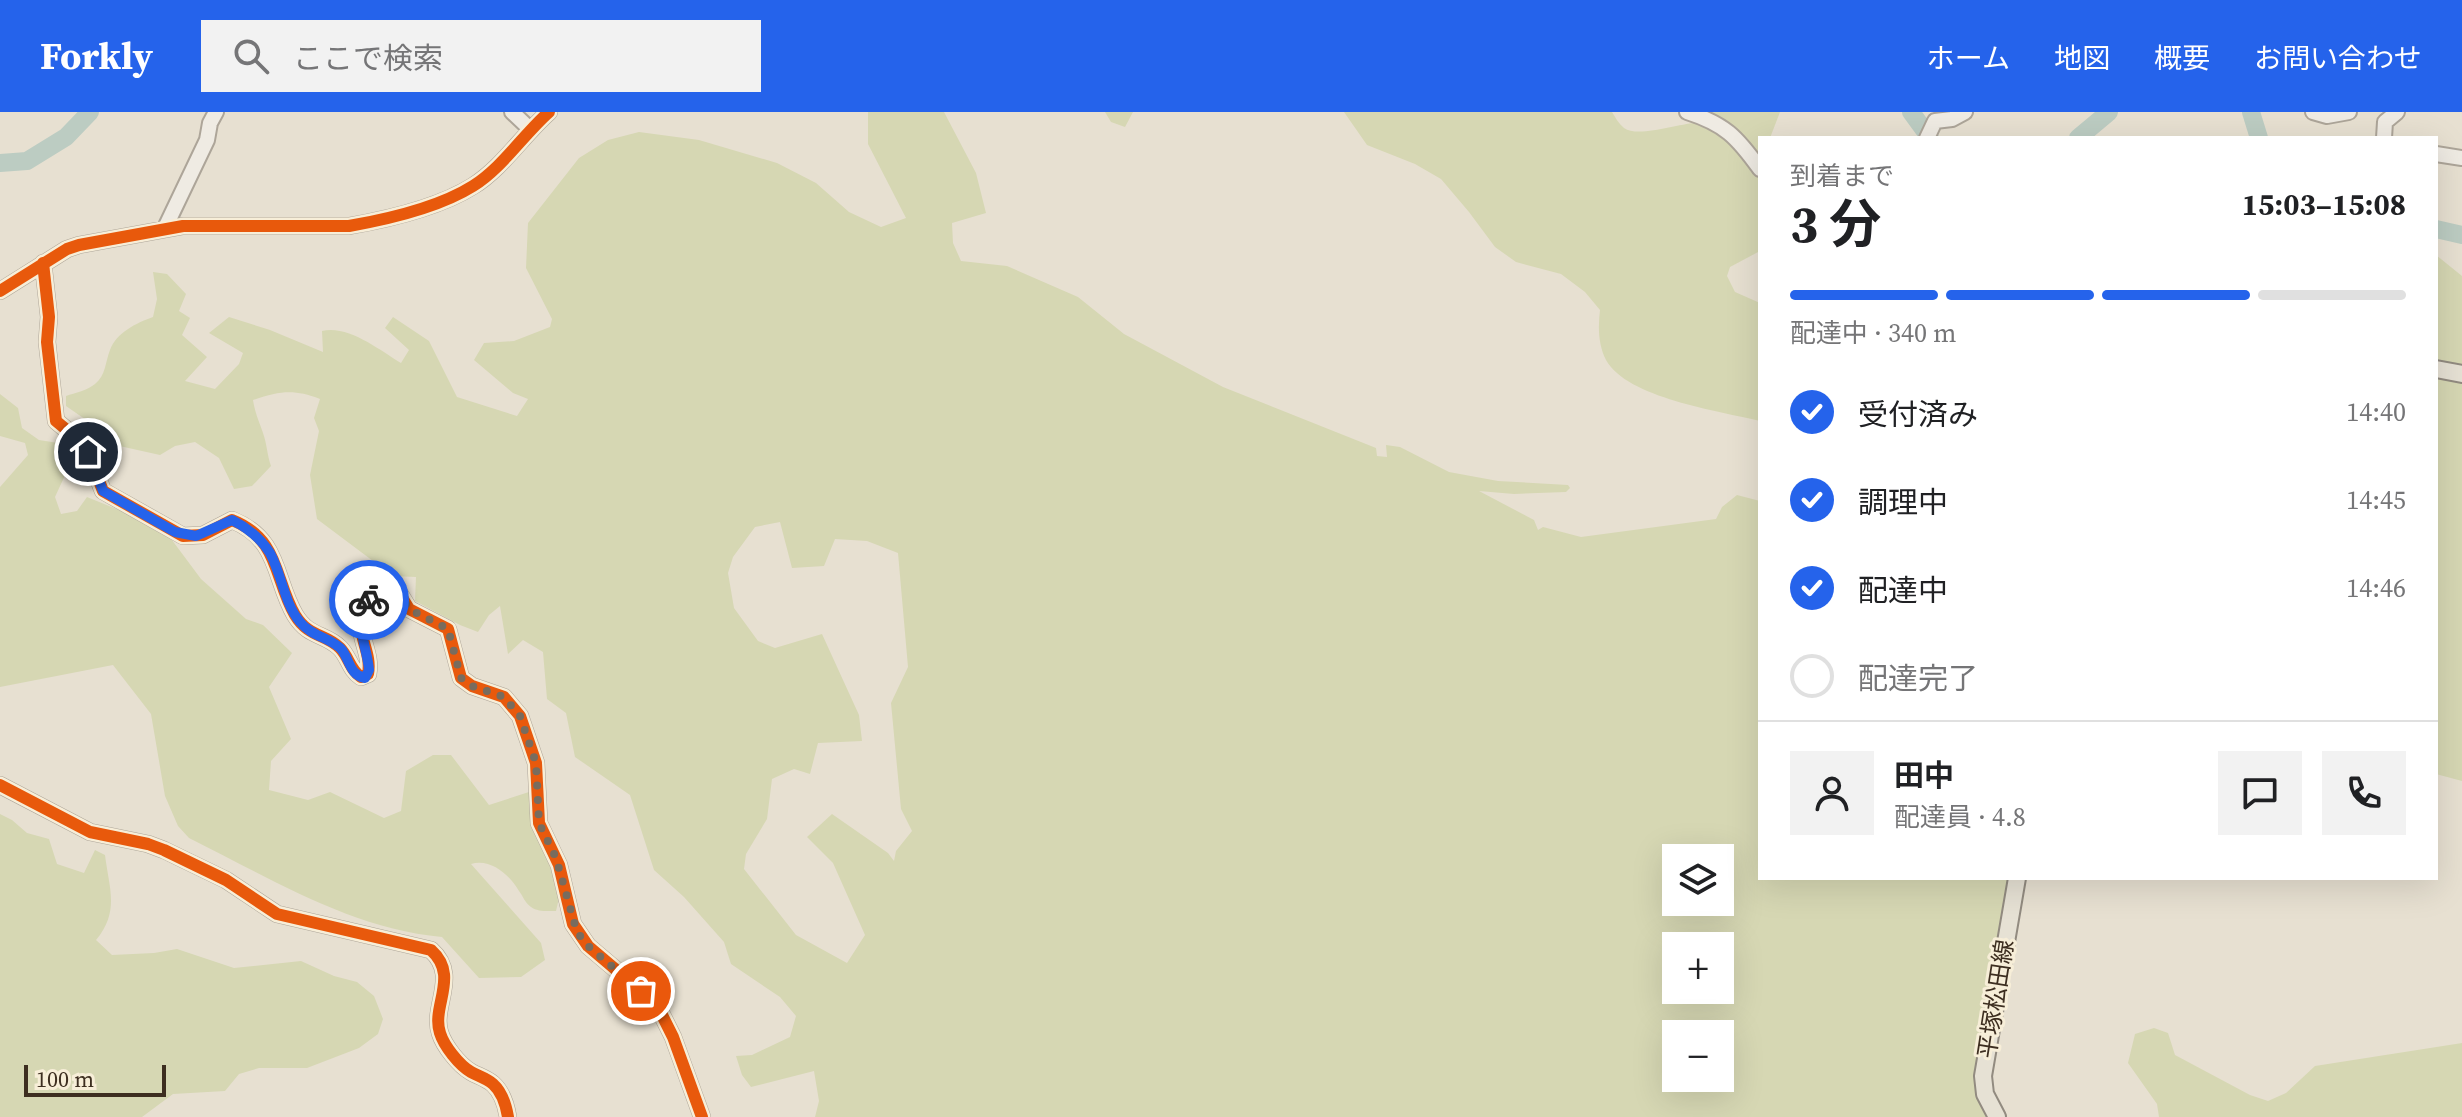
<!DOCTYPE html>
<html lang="ja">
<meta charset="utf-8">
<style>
:root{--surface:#fff;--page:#f2f2f2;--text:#202124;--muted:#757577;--line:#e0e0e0;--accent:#2563eb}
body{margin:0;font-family:"Source Serif 4","Noto Sans JP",serif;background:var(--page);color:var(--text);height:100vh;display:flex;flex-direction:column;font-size:30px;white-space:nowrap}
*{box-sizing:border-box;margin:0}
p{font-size:26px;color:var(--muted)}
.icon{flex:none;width:44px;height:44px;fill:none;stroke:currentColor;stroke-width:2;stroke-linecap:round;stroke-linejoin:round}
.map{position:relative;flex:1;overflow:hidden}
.details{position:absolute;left:1758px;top:24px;width:680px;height:744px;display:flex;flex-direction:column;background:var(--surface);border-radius:0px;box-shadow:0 8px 32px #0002}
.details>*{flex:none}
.tools{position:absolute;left:1662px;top:732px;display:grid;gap:16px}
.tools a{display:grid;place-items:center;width:72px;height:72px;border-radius:0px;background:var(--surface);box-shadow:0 8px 32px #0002;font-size:40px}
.scale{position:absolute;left:24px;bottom:20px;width:142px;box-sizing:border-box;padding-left:8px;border:4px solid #3d2e20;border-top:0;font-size:22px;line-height:28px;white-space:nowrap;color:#3d2e20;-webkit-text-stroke:6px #f7eed8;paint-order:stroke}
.pin{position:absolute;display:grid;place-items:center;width:68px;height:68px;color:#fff;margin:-34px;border:4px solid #fff;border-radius:50%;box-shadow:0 2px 8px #0007}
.courier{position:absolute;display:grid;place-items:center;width:80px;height:80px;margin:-40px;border:6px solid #2563eb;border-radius:50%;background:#fff;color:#222;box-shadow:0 2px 10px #0007}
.headline em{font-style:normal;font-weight:700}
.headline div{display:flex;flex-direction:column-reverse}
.headline{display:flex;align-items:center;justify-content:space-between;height:136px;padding:0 32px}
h1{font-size:52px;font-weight:700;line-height:60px}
.bar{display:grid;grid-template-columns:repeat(4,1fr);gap:12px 8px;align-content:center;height:96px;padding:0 32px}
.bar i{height:10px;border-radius:6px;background:var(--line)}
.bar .current{background:var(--accent)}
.bar p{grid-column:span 4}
.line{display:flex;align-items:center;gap:20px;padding:0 32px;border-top:2px solid var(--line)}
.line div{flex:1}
.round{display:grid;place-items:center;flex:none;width:84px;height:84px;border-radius:0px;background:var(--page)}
ol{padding:0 32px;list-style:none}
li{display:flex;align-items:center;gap:24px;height:88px}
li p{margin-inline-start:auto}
li .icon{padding:8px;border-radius:50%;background:var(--accent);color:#fff;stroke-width:4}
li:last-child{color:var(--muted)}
li i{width:44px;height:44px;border:4px solid var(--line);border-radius:50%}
header{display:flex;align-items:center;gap:48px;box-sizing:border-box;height:112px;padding:0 40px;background:var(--accent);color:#fff}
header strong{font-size:38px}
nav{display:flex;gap:44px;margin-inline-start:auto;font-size:28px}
.search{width:560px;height:72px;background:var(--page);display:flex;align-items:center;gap:20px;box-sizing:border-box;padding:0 28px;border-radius:0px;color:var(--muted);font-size:30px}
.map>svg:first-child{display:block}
</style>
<header>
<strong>Forkly</strong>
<div class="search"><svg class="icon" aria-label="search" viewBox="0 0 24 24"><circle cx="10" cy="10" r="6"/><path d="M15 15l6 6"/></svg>ここで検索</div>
<nav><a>ホーム</a><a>地図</a><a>概要</a><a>お問い合わせ</a></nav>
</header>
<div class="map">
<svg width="2462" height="1005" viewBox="0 0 2462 1005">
<rect width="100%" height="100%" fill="#e7e0d1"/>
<!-- green -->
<path fill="#d6d7b3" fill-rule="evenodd" d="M868,0h76l32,61 10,40 -34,10 1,20 8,18 46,5 71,31 46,37 99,53 153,61 1,8 10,1 -1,-12 14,2 49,25 49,9 70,4 2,3 -4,4 -52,2 -35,-3 55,29 4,10 5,-3 38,10 135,-18 6,-12 15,-12 23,6v377h249l-9,63 -18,87 -3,40 12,49h-1176l4,-16 -5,-30 -63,16 -9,-12 -6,-19 16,-1 38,-18 6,-21 -16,-19 -49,-33 -7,-22 -40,-45 -30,-27 -24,-75 -55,-38 -9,-44 -19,-14 -4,-47 -20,-12 -15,14 -8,-48 -11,9 -11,17 -18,-7 -45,-24 1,-24 -23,-1 -76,-57 -7,-44 9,-44 -5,-13 6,-19c-26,-10 -40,-8 -67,1 2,13 6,21 10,33 4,11 4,22 8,33l-19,20 -18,3 -15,-31 -24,-16 -20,4 -15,9 -54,-12 -14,-19 -26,-18v-10c9,-3 22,-6 29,-12 11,-9 10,-21 15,-34 6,-17 26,-27 43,-33l4,-18 -4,-27 14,2 19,20 -7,17 11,7 -8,17 25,22 -22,24 30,8 24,-25 4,-11 -34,-20 20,-16 41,13 53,22 -1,-21c27,-6 57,19 79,32l8,-13 -24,-22 8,-11 36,24 28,56 60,19 11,-17 -15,-6 -39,-33 10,-17 30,-2 36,-14 2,-8 -26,-51 2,-45 51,-65 29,-18 31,-8 60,8 78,23 39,20 33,29 32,15 25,-9 -38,-74zM780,410l12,46 32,-2 11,-27 32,2 31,12 10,114 -17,36 10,106 11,22 -16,20 -2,10 -6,-8 -56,-39 -25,23 26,26 32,72 -18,28 -51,-28 -52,-66 2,-15 21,-35 5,-40 22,-10 16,5 8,-31 44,-2 -3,-26 -37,-81 -47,14 -17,-7 -24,-33 -6,-35 5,-16 22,-30zM1676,746h44v44h-44zM1676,834h44v44h-44zM1676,922h44v44h-44z
M1105,0h28l-8,15 -14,-5z
M1344,0h268c3,5 7,12 12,16 14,10 53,-4 71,-5l11,-11h74l-10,26h-10v113l-30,16 -3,9 8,16 25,11v118c-41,-10 -133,-23 -154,-61 -8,-16 -8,-33 -6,-50l-15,-18 -24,-18 -45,-12 -21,-15 -26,-35 -28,-33 -26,-15 -48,-19z
M2436,143l26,21v505l-26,-7z
M0,282l18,14 4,20 17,12 32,5 1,15 -17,37 6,17 16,-3 10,-14 76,31 38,51 45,40 17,6 29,28 -23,34 22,52 -20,22 -2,29 39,10 22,-8 54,26 17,-7 5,-40 27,-16h18l38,50 40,-13 36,81 -9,38c-9,0 -18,1 -25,-4 -6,-4 -8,-11 -12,-16 -10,-17 -29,-33 -48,-27l70,79 4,17 -24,17 -42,1 -37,-41c-91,-8 -172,-59 -253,-99l-11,-12 -13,-30 -14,-82 -38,-49 -113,22v-200l28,-32 -3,-12 -25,-7z
M0,702l12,6 15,13 22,6 8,25 27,9 11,-23 10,5c4,33 15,56 -9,85l16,15 42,-2 23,-4 57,19 67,-7 33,15 23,6 17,14 9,23 -5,15 -19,14 -52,20h-48l-20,6 -14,17 -52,3 -31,23h-142z
M2154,916l14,5 7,22 75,40 18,6 18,-8 29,-27 147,-23v74h-303l-2,-13 -29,-41 7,-29z"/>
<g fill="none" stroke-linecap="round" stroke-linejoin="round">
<!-- river -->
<path stroke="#bcccc2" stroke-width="18" d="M1911,0l19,26
M2251,0l8,26
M2078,26l31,-26
M0,51l27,-2 39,-24 24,-25
M2436,117l26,6"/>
<!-- minor casing -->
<g stroke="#ada599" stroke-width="18">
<path id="minor" d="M512,0l18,17
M1687,0c38,12 50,25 73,57
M2313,0l14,4 22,-4
M1935,9l17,-2 13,-7
M1927,26l8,-17
M2384,26l1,-16 12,-10
M2436,42l26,4
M165,116l42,-88 3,-17 6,-11
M43,151l6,54 -2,25 9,79 29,24 18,46 80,45 20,-1 29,-15c48,19 42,59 63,95 14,23 30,18 45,33 9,9 10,22 21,29l7,-3c5,-27 -19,-43 1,-74 5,-8 8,-14 16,-18l8,1 16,26 39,20 13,49 11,8 32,11 16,19 16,47 3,60 20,42 14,59 15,22 53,45 21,24 11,22 29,80
M0,179l67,-42 12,-4 104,-19h166c40,-7 89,-18 124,-40 29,-18 50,-51 76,-74
M0,673l90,47 58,12 16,6 62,30 51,34 154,36c29,26 0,56 9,83 4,13 19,32 31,39 7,4 15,6 22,12 9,8 13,21 15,33"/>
</g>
<!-- major casing -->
<g stroke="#928b80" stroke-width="20">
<path id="major" d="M2436,257l26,5
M1997,1005l-12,-23 -2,-18 34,-198"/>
</g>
<!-- minor -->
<use href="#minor" stroke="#efebe3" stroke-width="14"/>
<!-- major -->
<use href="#major" stroke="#e6e1d4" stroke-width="16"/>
<!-- cycleway casing -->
<g stroke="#f7eed8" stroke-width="17">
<path id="cycleway" d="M43,151l6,54 -2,25 9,79 29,24 18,46 80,45 20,-1 29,-15c48,19 42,59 63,95 14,23 30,18 45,33 9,9 10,22 21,29l7,-3c5,-27 -19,-43 1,-74 5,-8 8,-14 16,-18l8,1 16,26 39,20 13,49 11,8 32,11 16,19 16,47 3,60 20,42 14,59 15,22 53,45 21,24 11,22 29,80
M0,179l67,-42 12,-4 104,-19h166c40,-7 89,-18 124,-40 29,-18 50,-51 76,-74
M0,673l90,47 58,12 16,6 62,30 51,34 154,36c29,26 0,56 9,83 4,13 19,32 31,39 7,4 15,6 22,12 9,8 13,21 15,33"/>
</g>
<!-- cycleway -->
<use href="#cycleway" stroke="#e8590c" stroke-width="12"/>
</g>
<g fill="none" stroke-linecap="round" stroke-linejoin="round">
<!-- done -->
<path stroke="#786c5e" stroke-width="8" stroke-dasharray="0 14.4" d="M369,488l12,-17h12l16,26 39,20 13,49 11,8 32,11 16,19 16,47 3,60 17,35 21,74 11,14 53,45"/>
<!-- route -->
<path stroke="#2563eb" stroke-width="10" d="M88,340l15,39 72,41 21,4 36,-16c14,7 29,19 38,33 12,22 14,50 30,69 12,15 32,16 42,28 8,11 8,25 23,28l4,-8c-2,-25 -16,-45 0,-70"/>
</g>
<g text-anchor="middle" stroke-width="6" stroke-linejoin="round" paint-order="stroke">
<!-- street labels -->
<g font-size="24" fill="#3d2e20" stroke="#f7eed8">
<text transform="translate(1996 887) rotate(-81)" y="8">平塚松田線</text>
</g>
</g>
</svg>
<div class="tools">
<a><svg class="icon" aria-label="layers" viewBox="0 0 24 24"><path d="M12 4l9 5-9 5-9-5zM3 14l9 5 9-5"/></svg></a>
<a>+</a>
<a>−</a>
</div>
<div class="scale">100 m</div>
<div class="pin" style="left:641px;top:879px;background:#ea580c"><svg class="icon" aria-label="bag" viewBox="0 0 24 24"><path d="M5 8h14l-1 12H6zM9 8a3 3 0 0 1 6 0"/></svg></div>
<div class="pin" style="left:88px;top:340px;background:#1f2937"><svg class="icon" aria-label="home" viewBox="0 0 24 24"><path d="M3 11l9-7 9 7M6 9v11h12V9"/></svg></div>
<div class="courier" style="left:369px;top:488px"><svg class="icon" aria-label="bike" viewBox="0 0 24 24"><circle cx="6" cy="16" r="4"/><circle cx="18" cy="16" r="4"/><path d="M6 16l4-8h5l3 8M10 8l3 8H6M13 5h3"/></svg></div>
<section class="details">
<div class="headline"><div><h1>3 分</h1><p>到着まで</p></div><em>15:03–15:08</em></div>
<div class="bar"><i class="current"></i><i class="current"></i><i class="current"></i><i></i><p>配達中 · 340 m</p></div>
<ol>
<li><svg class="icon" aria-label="check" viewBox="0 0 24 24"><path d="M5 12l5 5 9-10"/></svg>受付済み<p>14:40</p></li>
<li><svg class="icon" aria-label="check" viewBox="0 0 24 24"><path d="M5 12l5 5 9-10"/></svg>調理中<p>14:45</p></li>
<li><svg class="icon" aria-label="check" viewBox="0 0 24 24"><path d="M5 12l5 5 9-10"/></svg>配達中<p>14:46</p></li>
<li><i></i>配達完了</li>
</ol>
<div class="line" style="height:144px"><a class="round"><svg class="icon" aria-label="person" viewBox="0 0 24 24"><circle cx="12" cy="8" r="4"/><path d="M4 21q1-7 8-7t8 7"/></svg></a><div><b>田中</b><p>配達員 · 4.8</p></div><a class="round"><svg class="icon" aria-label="chat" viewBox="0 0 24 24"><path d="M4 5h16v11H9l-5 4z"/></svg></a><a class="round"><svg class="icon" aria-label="phone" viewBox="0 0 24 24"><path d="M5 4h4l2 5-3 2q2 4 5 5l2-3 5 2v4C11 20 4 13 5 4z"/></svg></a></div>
</section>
</div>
